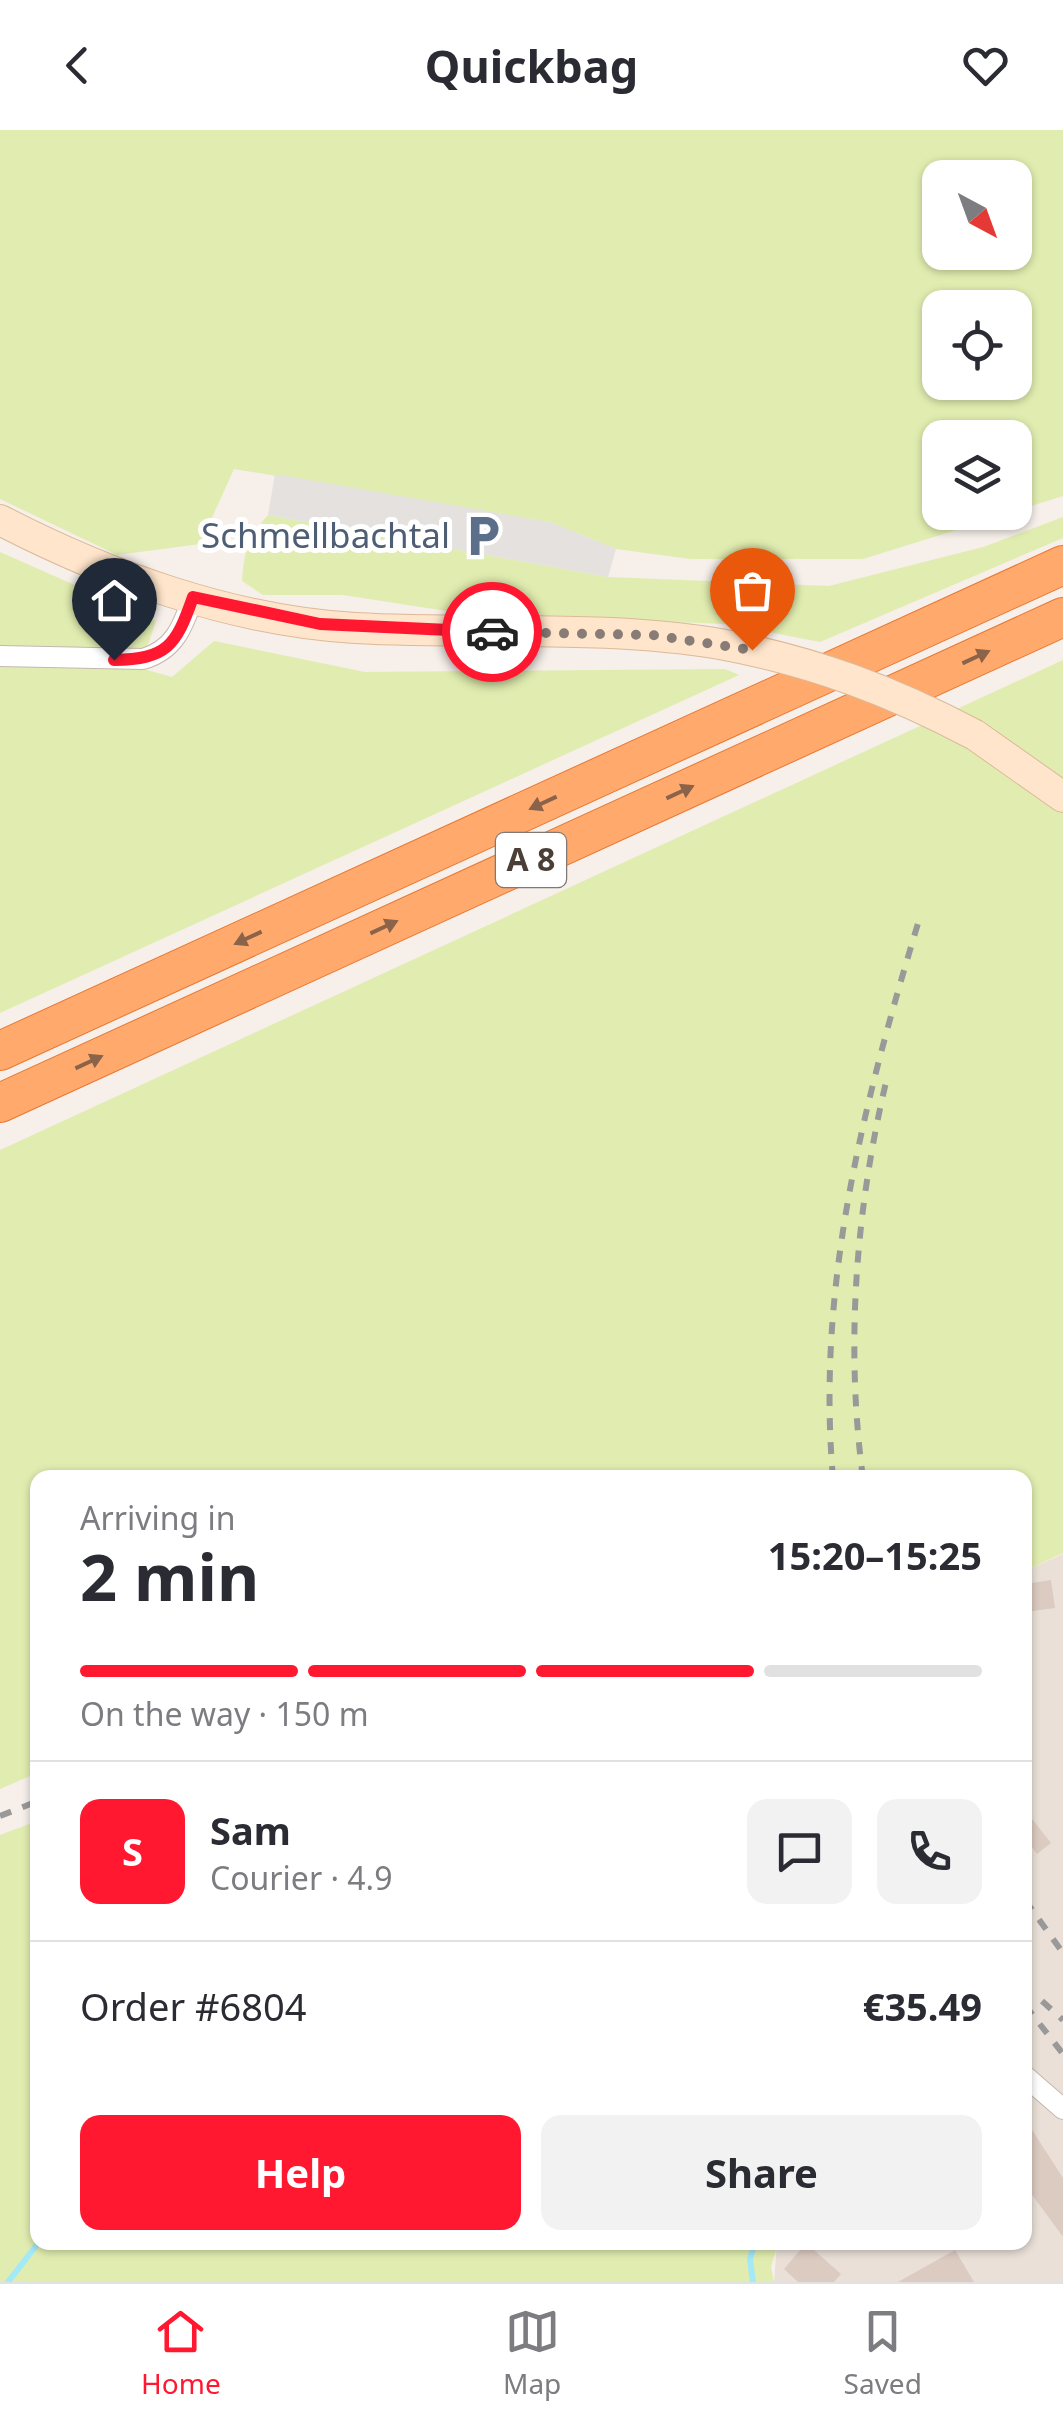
<!DOCTYPE html>
<meta charset="utf-8">
<style>
:root{--surface:#fff;--page:#f2f2f3;--text:#2b2b33;--muted:#7c7c81;--line:#e1e1e2;--accent:#ff1830}
body{margin:0;font-family:"Noto Sans",sans-serif;background:var(--page);color:var(--text);height:100vh;display:flex;flex-direction:column;font-size:38px;white-space:nowrap}
*{box-sizing:border-box;margin:0}
p{font-size:32px;color:var(--muted)}
.icon{flex:none;width:55px;height:55px;fill:none;stroke:currentColor;stroke-width:2;stroke-linecap:round;stroke-linejoin:round}
.map{position:relative;flex:1;overflow:hidden}
.panel{position:absolute;left:30px;top:1340px;width:1002px;height:780px;display:flex;flex-direction:column;background:var(--surface);border-radius:20px;box-shadow:0 2px 8px #0004}
.panel>*{flex:none}
.needle{width:65px;rotate:139deg}
.controls{position:absolute;left:922px;top:30px;display:grid;gap:20px}
.controls a{display:grid;place-items:center;width:110px;height:110px;border-radius:20px;background:var(--surface);box-shadow:0 2px 8px #0004;font-size:50px}
.pin{position:absolute;display:grid;place-items:center;width:85px;height:85px;color:#fff;margin:-102px -42px;border-radius:50% 50% 50% 0;rotate:-45deg;box-shadow:0 0 10px #0007}
.pin .icon{rotate:45deg}
.courier{position:absolute;display:grid;place-items:center;width:100px;height:100px;margin:-50px;border:8px solid #ff1830;border-radius:50%;background:#fff;color:#222;box-shadow:0 2px 12px #0007}
.head em{font-style:normal;font-weight:700}
.head div{display:flex;flex-direction:column-reverse}
.head{display:flex;align-items:center;justify-content:space-between;height:170px;padding:0 50px}
h1{font-size:65px;font-weight:700;line-height:75px}
.bar{display:grid;grid-template-columns:repeat(4,1fr);gap:15px 10px;align-content:center;height:120px;padding:0 50px}
.bar i{height:12px;border-radius:8px;background:var(--line)}
.bar .current{background:var(--accent)}
.bar p{grid-column:span 4}
.line{display:flex;align-items:center;gap:25px;padding:0 50px;border-top:2px solid var(--line)}
.line div{flex:1}
.round{display:grid;place-items:center;flex:none;width:105px;height:105px;border-radius:20px;background:var(--page)}
.action{display:flex;gap:20px;margin-top:auto;padding:20px 50px}
.action a{flex:1;height:115px;border-radius:20px;background:var(--accent);color:#fff;font-size:40px;font-weight:700;line-height:115px;text-align:center}
.action a+a{background:var(--page);color:var(--text)}
header{display:flex;justify-content:space-between;align-items:center;height:130px;padding:0 50px;background:var(--surface);font-size:45px;font-weight:700}
.tabs{display:flex;justify-content:space-around;align-items:center;height:140px;border-top:2px solid var(--line);background:var(--surface);font-size:28px;color:var(--muted)}
.tabs a{display:grid;justify-items:center;gap:5px}
.tabs .current{color:var(--accent)}
.map>svg:first-child{display:block}
</style>
<header><svg class="icon" aria-label="back" viewBox="0 0 24 24"><path d="M15 5l-7 7 7 7"/></svg>Quickbag<svg class="icon" aria-label="heart" viewBox="0 0 24 24"><path d="M12 20l-8-8c-3-5 5-10 8-4 3-6 11-1 8 4z"/></svg></header>
<div class="map">
<svg width="1063" height="2152" viewBox="0 0 1063 2152">
<rect width="100%" height="100%" fill="#f6efea"/>
<!-- residential -->
<path fill="#eae0d8" d="M1063,1424v728h-289l3,-39 248,-1v-671z"/>
<!-- green -->
<path fill="#e1edb0" fill-rule="evenodd" d="M0,0h1063v366l-48,15v-73h-75v74l71,1 -148,46h-173l-74,-10 -66,-27 -316,-53 -34,75 -83,11 -117,-56zM940,48h75v74h-75zM940,178h75v74h-75z
M268,385l340,62 221,9 154,-39 80,-30v21l-243,104 -93,-18 -255,-9 -129,-20h-80l-21,-14c2,-30 6,-44 26,-66z
M0,422l156,69 -16,47 32,9 42,-36 151,31 360,-3 14,6 -739,338z
M1063,530v893l-38,18v-93h-987l-1,295 -37,16v-639z
M37,1691l1,421 740,1 -7,24 3,15h-774v-447z"/>
<!-- parking -->
<path fill="#e4e1df" d="M275,344l275,48 66,27 -8,28 -340,-62z"/>
<g fill="none" stroke-linecap="round" stroke-linejoin="round">
<!-- stream -->
<path stroke="#a3e9f6" stroke-width="6" d="M8,2152l31,-40
M753,2152l-3,-23 5,-17"/>
</g>
<!-- building -->
<path fill="#dccbc1" d="M1051,1450l4,28 -30,4v-28z
M1025,1680l26,33 -14,11 -12,-16z
M1025,1989l38,59v59l-38,-52z
M806,2113l35,31 -7,8h-36l-14,-13z
M955,2120l19,32h-76z"/>
<g fill="none" stroke-linecap="round" stroke-linejoin="round">
<!-- minor casing -->
<g stroke="#c5b7af" stroke-width="22">
<path id="minor" d="M0,526l143,3c31,-9 40,-32 50,-62
M1025,1946l38,33"/>
</g>
<!-- secondary casing -->
<g stroke="#dcb999" stroke-width="32">
<path id="secondary" d="M0,390c108,56 233,101 355,108 122,7 245,-4 365,16
M975,605l88,62"/>
</g>
<!-- motorway casing -->
<g stroke="#e97731" stroke-width="40">
<path id="motorway" d="M0,921l1063,-486
M0,973l1063,-486"/>
</g>
<!-- minor -->
<use href="#minor" stroke="#fff" stroke-width="20"/>
<!-- secondary -->
<use href="#secondary" stroke="#ffe5cb" stroke-width="30"/>
<!-- motorway -->
<use href="#motorway" stroke="#ffa96c" stroke-width="38"/>
<!-- rail -->
<path stroke="#999" stroke-width="6" stroke-dasharray="12 12" stroke-linecap="butt" d="M833,1348c-17,-193 31,-376 86,-558
M863,1348c-18,-133 -7,-271 24,-400
M0,1686l38,-15
M1025,1770l38,53
M1042,1871l21,19
M1025,1875l38,49"/>
<!-- secondary-bridge casing -->
<g stroke="#dcb999" stroke-width="32" stroke-linecap="butt">
<path id="secondary-bridge" d="M720,514c93,17 172,47 255,91"/>
</g>
<!-- secondary-bridge -->
<use href="#secondary-bridge" stroke="#ffe5cb" stroke-width="30"/>
</g>
<!-- one-way arrows -->
<defs><path id="oneway-solid" d="M-6-.8H1V-3.2L6.5 0L1 3.2V.8H-6Z" transform="scale(2.5)"/></defs>
<g fill="#8a634a">
<use href="#oneway-solid" transform="translate(976 527) rotate(-25)"/>
<use href="#oneway-solid" transform="translate(680 662) rotate(-25)"/>
<use href="#oneway-solid" transform="translate(543 673) rotate(155)"/>
<use href="#oneway-solid" transform="translate(384 797) rotate(-25)"/>
<use href="#oneway-solid" transform="translate(248 808) rotate(155)"/>
<use href="#oneway-solid" transform="translate(89 932) rotate(-25)"/>
</g>
<g fill="none" stroke-linecap="round" stroke-linejoin="round">
<!-- done -->
<path stroke="#877c76" stroke-width="10" stroke-dasharray="0 18" d="M492,502l160,3 100,15"/>
<!-- route -->
<path stroke="#ff1830" stroke-width="12" d="M114,530c53,-1 62,-14 79,-63l127,27 172,8"/>
</g>
<!-- icons -->
<defs>
<g id="parking-bare" transform="scale(3.45)"><path d="M-3.5-5.5H1a3.5 3.5 0 0 1 0 7H-1V5.5H-3.5ZM-1-3.4V-.6H.8a1.4 1.4 0 0 0 0-2.8Z" fill="#5c6f8a" stroke="#fff" stroke-width="2.5" paint-order="stroke"/></g>
</defs>
<g fill-rule="evenodd">
<use href="#parking-bare" x="483" y="406"/>
</g>
<g text-anchor="middle" stroke-width="10" stroke-linejoin="round" paint-order="stroke">
<!-- shield labels -->
<rect fill="#fff" stroke="#817873" stroke-width="2.5" x="496" y="703" width="70" height="54" rx="8"/>
<g font-size="32" font-weight="bold" fill="#4b3e37">
<text x="531" y="741">A 8</text>
</g>
<!-- service labels -->
<g font-size="35" fill="#4e5e75" stroke="#fff" text-anchor="end">
<text x="450" y="418">Schmellbachtal</text>
</g>
</g>
</svg>
<div class="controls">
<a><svg class="needle" viewBox="-14 -14 28 28"><path d="M0-13l5 13h-10z" fill="#e53935"/><path d="M0 13l5-13h-10z" fill="#7c7c81"/></svg></a>
<a><svg class="icon" aria-label="locate" viewBox="0 0 24 24"><circle cx="12" cy="12" r="6"/><path d="M12 2v4M12 18v4M2 12h4M18 12h4"/></svg></a>
<a><svg class="icon" aria-label="layers" viewBox="0 0 24 24"><path d="M12 4l9 5-9 5-9-5zM3 14l9 5 9-5"/></svg></a>
</div>
<div class="pin" style="left:752px;top:520px;background:#ea580c"><svg class="icon" aria-label="bag" viewBox="0 0 24 24"><path d="M5 8h14l-1 12H6zM9 8a3 3 0 0 1 6 0"/></svg></div>
<div class="pin" style="left:114px;top:530px;background:#1f2937"><svg class="icon" aria-label="home" viewBox="0 0 24 24"><path d="M3 11l9-7 9 7M6 9v11h12V9"/></svg></div>
<div class="courier" style="left:492px;top:502px"><svg class="icon" aria-label="car" viewBox="0 0 24 24"><path d="M5 17H2v-5l4-1 3-4h7l3 4 3 1v5h-3M9 17h6M6 11h13"/><circle cx="7" cy="17" r="2"/><circle cx="17" cy="17" r="2"/></svg></div>
<section class="panel">
<div class="head"><div><h1>2 min</h1><p>Arriving in</p></div><em>15:20–15:25</em></div>
<div class="bar"><i class="current"></i><i class="current"></i><i class="current"></i><i></i><p>On the way · 150 m</p></div>
<div class="line" style="height:180px"><b class="round" style="background:var(--accent);color:#fff">S</b><div><b>Sam</b><p>Courier · 4.9</p></div><a class="round"><svg class="icon" aria-label="chat" viewBox="0 0 24 24"><path d="M4 5h16v11H9l-5 4z"/></svg></a><a class="round"><svg class="icon" aria-label="phone" viewBox="0 0 24 24"><path d="M5 4h4l2 5-3 2q2 4 5 5l2-3 5 2v4C11 20 4 13 5 4z"/></svg></a></div>
<div class="line" style="height:130px"><div>Order #6804</div><b>€35.49</b></div>
<div class="action"><a>Help</a><a>Share</a></div>
</section>
</div>
<nav class="tabs">
<a class="current"><svg class="icon" aria-label="home" viewBox="0 0 24 24"><path d="M3 11l9-7 9 7M6 9v11h12V9"/></svg>Home</a>
<a><svg class="icon" aria-label="map" viewBox="0 0 24 24"><path d="M3 6l6-2 6 2 6-2v14l-6 2-6-2-6 2zM9 4v14M15 6v14"/></svg>Map</a>
<a><svg class="icon" aria-label="saved" viewBox="0 0 24 24"><path d="M7 4h10v16l-5-4-5 4z"/></svg>Saved</a>
</nav>
